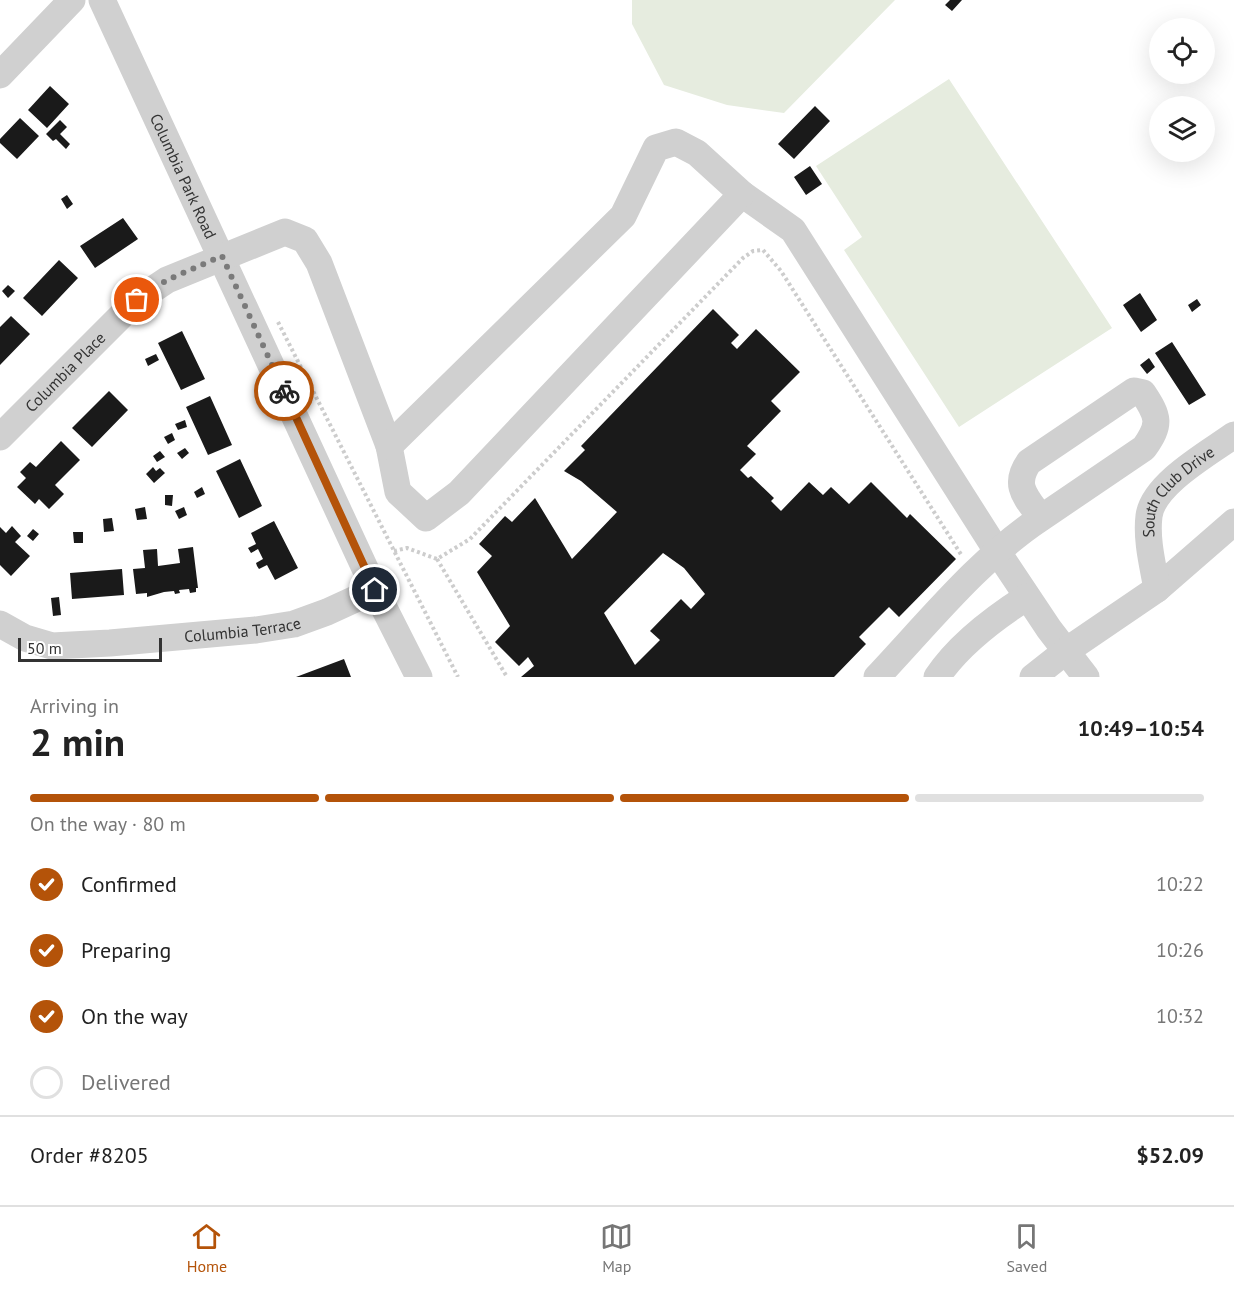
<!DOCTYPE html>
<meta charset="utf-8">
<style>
:root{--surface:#fff;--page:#f6f6f6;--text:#222;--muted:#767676;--line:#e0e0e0;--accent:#b45309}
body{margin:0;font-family:"PT Sans",sans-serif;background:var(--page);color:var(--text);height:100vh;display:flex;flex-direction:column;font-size:22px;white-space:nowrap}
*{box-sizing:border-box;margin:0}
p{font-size:20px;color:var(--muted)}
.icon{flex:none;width:33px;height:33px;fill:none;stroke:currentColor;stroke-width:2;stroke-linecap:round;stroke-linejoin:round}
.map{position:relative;height:677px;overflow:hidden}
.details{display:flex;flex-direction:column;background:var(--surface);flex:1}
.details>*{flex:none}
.controls{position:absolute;left:1149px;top:18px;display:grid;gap:12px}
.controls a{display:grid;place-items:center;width:66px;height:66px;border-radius:50%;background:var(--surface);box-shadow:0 6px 24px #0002;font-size:30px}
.scale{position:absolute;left:18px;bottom:15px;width:144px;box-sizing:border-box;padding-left:6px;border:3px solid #333;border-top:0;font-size:16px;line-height:21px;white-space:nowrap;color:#333;-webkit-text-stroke:4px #fff;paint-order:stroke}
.pin{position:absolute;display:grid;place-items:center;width:51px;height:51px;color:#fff;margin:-26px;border:3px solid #fff;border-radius:50%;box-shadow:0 2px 6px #0007}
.courier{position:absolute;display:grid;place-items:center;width:60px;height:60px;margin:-30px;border:4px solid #b45309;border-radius:50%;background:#fff;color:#222;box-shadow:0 2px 8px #0007}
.summary em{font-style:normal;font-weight:800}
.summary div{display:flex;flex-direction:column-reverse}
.summary{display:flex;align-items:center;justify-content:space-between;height:102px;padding:0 30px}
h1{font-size:39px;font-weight:800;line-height:45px}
.bar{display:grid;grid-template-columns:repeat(4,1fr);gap:9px 6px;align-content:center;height:72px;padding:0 30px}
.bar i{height:8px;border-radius:4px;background:var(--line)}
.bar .active{background:var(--accent)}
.bar p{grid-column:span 4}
.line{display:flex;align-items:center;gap:15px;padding:0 30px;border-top:2px solid var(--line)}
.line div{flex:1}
ol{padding:0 30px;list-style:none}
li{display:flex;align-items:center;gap:18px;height:66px}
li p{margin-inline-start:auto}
li .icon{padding:6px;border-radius:50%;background:var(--accent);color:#fff;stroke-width:4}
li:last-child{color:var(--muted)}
li i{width:33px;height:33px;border:3px solid var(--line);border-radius:50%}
.tab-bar{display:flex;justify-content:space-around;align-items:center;height:84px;border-top:2px solid var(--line);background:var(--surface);font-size:16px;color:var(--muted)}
.tab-bar a{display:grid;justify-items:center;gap:3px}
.tab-bar .active{color:var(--accent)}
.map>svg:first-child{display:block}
</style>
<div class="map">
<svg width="1234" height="677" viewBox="0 0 1234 677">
<rect width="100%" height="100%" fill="#fff"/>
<!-- green -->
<path fill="#e6ecdf" d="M632,0h263l-111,113 -57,-8 -63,-20 -32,-61z
M949,79l163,249 -153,99 -115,-177 18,-13 -46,-71z"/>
<!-- building -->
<path fill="#1a1a1a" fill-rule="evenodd" d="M950,0h12l-10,11 -7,-6z
M50,86l19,18 -22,24 -19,-18z
M815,106l15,15 -36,38 -16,-15z
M20,118l19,18 -22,23 -17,-16v-4z
M60,120l7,7 -7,7 10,10 -4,5 -10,-10 -3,2 -7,-7z
M810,166l12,18 -16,11 -12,-18z
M67,195l6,9 -6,5 -6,-10z
M123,218l15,21 -43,29 -15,-22z
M59,260l19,18 -36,38 -19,-18z
M8,285l7,6 -7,7 -6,-7z
M1140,293l17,27 -16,12 -18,-27z
M1197,299l4,6 -9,7 -4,-7z
M713,309l26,26 -8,8 6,6 19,-20 44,43 -29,29 10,10 -34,35 9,8 -16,16 8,8 3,-2 23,22 -3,3 10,10 28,-29 14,13 8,-8 18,17 22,-22 36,36 3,-4 46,45 -57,58 -10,-10 -30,30 7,7 -32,33h-313l13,-11 -6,-9 -9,9 -24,-24 15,-16 -33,-54 15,-16 -13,-12 26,-28 7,6 23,-24 37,61 45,-47 -36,-31 -17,-10 21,-21 -4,-4zM663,553l21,15 21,26 -14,15 -10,-10 -31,32 10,9 -25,25 -31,-52z
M11,316l19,18 -30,31v-38z
M182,331l23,48 -24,11 -23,-47z
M1172,342l34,53 -17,10 -34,-52z
M156,354l3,6 -11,6 -3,-7z
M1149,358l6,9 -8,7 -7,-9z
M109,391l19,19 -36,37 -20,-19z
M210,396l22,49 -24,10 -22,-48z
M185,420l2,7 -9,3 -3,-6z
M172,433l3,7 -7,4 -4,-7z
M61,441l19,19 -25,25 9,9 -15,15 -10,-10 -4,5 -18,-17 9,-9 -6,-6 10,-10 6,5z
M185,448l4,5 -7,6 -5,-6z
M160,451l5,6 -8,5 -4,-6z
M240,459l22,47 -23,12 -23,-47z
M153,467l3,4 4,-3 5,5 -11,10 -8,-9z
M202,487l3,7 -8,4 -3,-6z
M165,495h8l-1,11 -7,-1z
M145,507l2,12 -10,1 -2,-11z
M184,507l3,8 -8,4 -4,-8z
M112,518l2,13 -10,1 -1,-13z
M274,521l24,47 -23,12 -8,-15 -8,4 -2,-3 -1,-3 7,-4 -5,-10 -7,4 -3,-5 8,-4 -5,-11z
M12,526l9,10 -6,6 15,14 -19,20 -11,-11v-38l6,6z
M33,529l6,5 -6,7 -6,-5z
M73,532h10v11h-9z
M193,547l5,41h-2v4l-6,1 -1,-4 -10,1 1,3 -5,1 -1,-3 -10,1 -17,5v-4l-11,1 -3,-25 12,-1 -2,-18 14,-1 1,17 22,-3 -2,-14z
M122,569l2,26 -52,4 -2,-26z
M59,597l2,18 -8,1 -2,-18z
M344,659l7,18h-55z"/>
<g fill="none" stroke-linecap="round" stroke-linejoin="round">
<!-- path -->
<path stroke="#cdcdcd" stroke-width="4" stroke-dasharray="3 3" stroke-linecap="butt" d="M278,322l180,355
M394,551l13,-3 30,11 33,-20 273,-281 10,-7 10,-1 18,21 181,285
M437,559l70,118"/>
<!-- minor -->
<g stroke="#d0d0d0" stroke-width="27">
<path id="s1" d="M102,0l273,590 44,87"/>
<path d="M0,75l72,-75"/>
<path id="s2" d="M0,437l137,-137 30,-20 118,-48 20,8 14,23 70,183 9,46 28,26 33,-25 283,-299 51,36 204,321 52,78 37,48"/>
<path d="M389,446l234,-230 33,-68 20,-6 21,11 45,41"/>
<path d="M1157,589l77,-67"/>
<path id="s3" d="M0,624l25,14 27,8 58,-3 146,-13 38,-6 33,-12 48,-22"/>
<path d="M877,677c51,-54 102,-118 164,-159l103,-70c17,-24 15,-31 -1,-55l-9,-2 -105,71c-17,24 -2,36 12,56"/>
<path d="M937,677c22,-33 57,-59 90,-80"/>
<path id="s4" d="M1033,677l33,-26 91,-62c-4,-23 -11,-49 -8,-73 4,-32 60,-63 85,-81"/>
</g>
</g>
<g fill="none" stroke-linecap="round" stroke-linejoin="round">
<!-- done -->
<path stroke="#7a7a7a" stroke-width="6" stroke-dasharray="0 10.8" d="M137,300l30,-20 55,-24 62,135"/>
<!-- route -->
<path stroke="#b45309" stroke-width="8" d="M284,391l91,199"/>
</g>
<g text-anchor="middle" stroke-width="6" stroke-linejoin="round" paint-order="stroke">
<!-- street labels -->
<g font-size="16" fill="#333" stroke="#fff">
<text dy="6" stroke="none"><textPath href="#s1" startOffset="194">Columbia Park Road</textPath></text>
<text dy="6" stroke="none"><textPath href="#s2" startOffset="92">Columbia Place</textPath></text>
<text dy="6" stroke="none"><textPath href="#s4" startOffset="262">South Club Drive</textPath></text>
<text dy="6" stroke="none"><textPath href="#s3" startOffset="248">Columbia Terrace</textPath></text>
</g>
</g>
</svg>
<div class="controls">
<a><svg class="icon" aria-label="locate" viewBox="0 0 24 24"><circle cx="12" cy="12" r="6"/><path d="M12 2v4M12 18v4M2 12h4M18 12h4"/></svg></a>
<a><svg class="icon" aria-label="layers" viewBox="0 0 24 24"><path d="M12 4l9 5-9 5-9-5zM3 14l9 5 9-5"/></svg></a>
</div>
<div class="scale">50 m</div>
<div class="pin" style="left:137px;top:300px;background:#ea580c"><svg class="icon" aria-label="bag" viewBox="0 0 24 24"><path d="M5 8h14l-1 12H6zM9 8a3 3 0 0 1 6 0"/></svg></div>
<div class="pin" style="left:375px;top:590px;background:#1f2937"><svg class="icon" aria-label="home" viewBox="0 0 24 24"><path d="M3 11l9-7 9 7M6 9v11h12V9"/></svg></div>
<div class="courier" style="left:284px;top:391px"><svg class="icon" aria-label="bike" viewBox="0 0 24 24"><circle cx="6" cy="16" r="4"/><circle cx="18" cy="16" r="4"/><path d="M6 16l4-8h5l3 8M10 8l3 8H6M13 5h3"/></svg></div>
</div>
<section class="details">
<div class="summary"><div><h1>2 min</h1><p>Arriving in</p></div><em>10:49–10:54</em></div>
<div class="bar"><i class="active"></i><i class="active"></i><i class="active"></i><i></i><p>On the way · 80 m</p></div>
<ol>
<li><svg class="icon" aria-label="check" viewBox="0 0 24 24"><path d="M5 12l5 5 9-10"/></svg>Confirmed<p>10:22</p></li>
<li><svg class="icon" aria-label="check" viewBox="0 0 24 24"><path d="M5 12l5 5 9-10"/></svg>Preparing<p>10:26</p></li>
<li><svg class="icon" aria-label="check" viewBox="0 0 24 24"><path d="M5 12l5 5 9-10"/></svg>On the way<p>10:32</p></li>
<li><i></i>Delivered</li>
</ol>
<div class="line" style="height:78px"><div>Order #8205</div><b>$52.09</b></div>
</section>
<nav class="tab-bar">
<a class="active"><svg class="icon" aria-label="home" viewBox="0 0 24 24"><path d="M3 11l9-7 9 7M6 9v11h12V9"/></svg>Home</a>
<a><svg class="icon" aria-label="map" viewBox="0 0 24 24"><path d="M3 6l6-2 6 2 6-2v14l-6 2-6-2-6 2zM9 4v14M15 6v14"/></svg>Map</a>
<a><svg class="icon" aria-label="saved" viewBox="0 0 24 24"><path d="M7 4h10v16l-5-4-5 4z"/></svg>Saved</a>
</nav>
